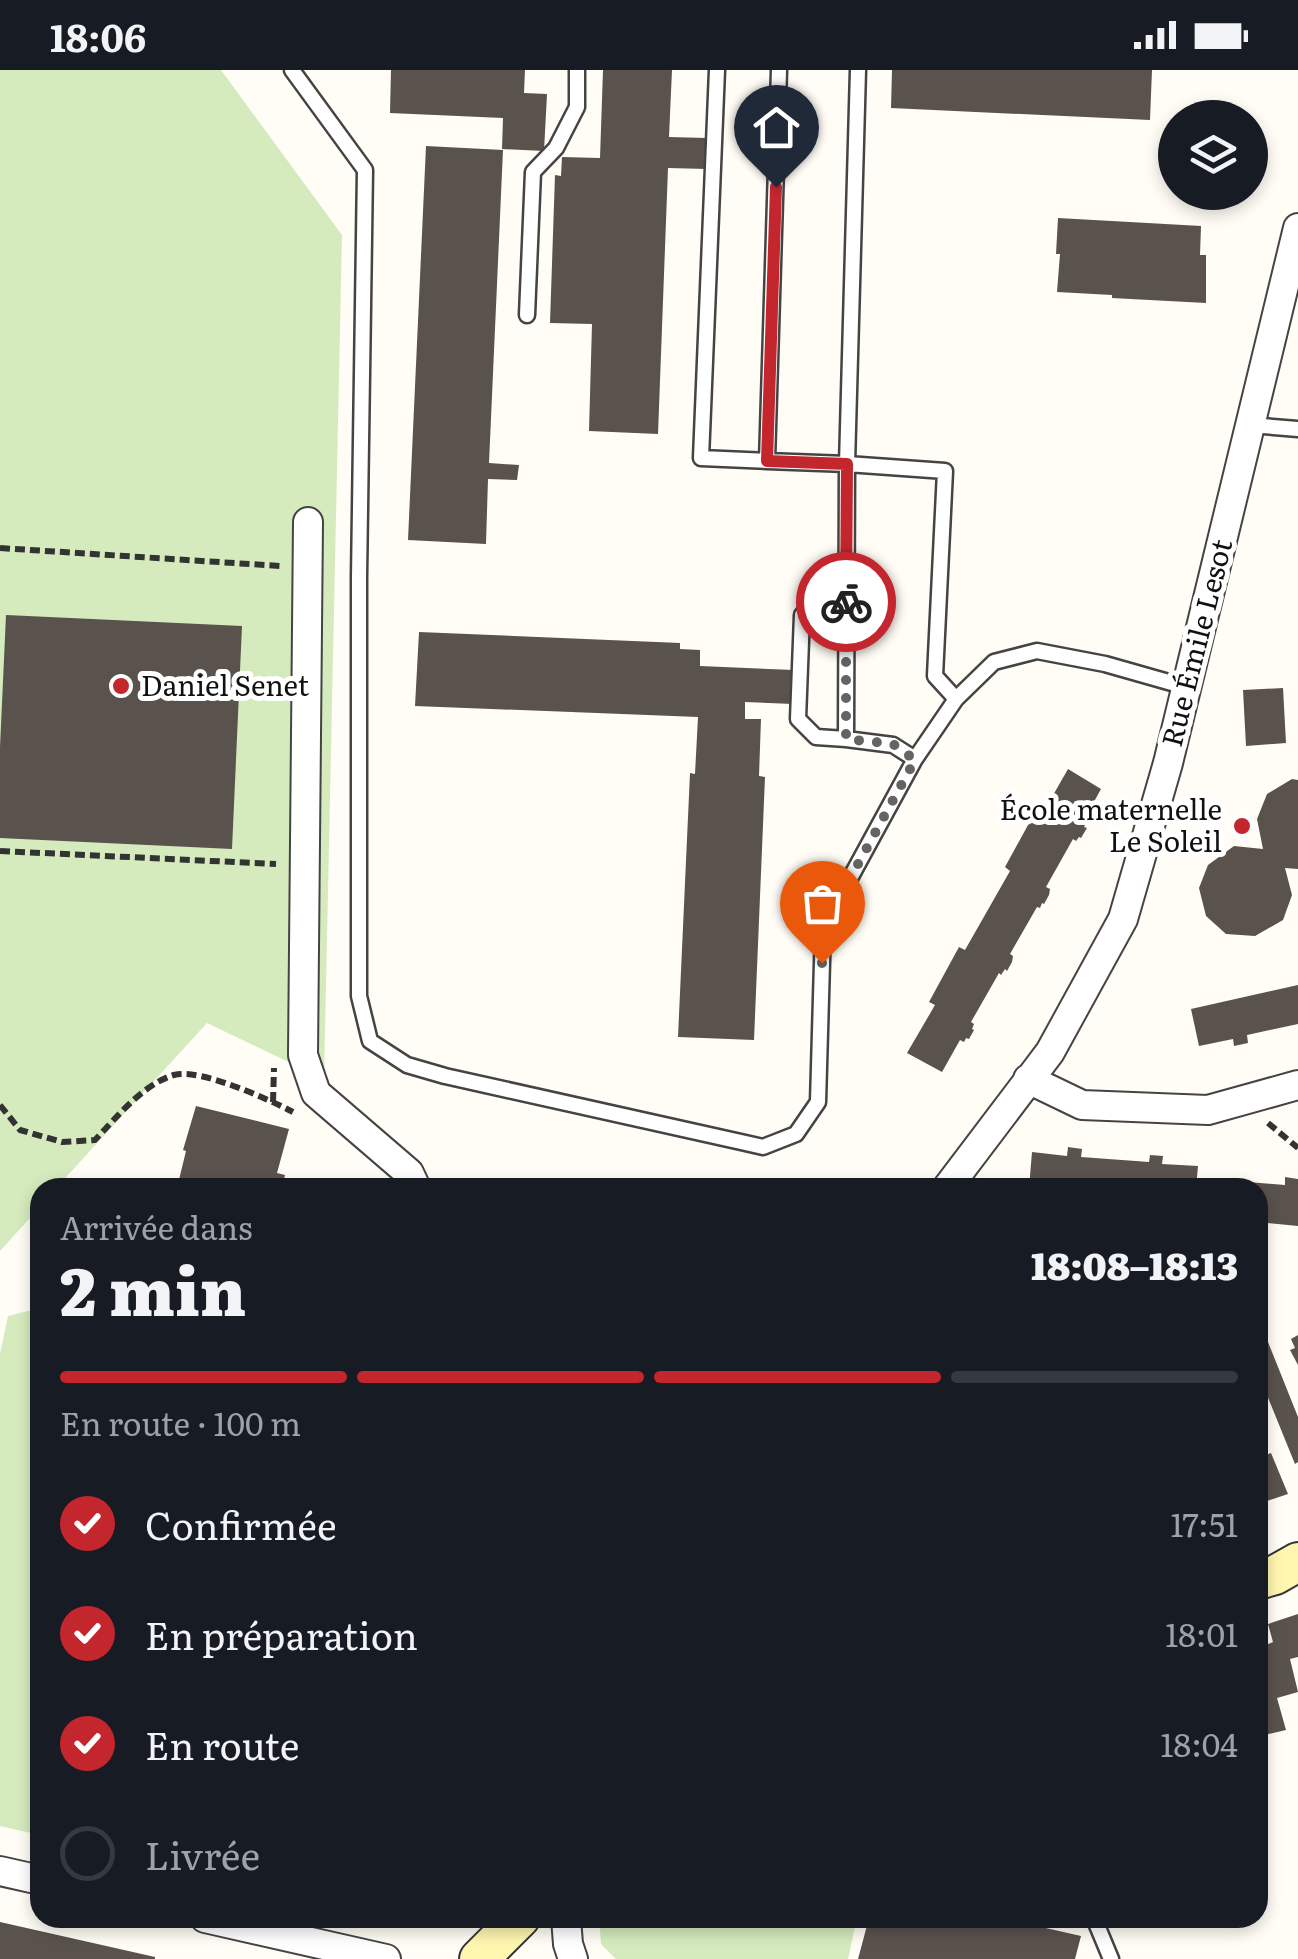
<!DOCTYPE html>
<html lang="fr">
<meta charset="utf-8">
<style>
:root{--surface:#171b24;--page:#20242c;--text:#f1f3f6;--muted:#9ea1a6;--line:#363941;--accent:#c4262e}
body{margin:0;font-family:Literata,serif;background:var(--page);color:var(--text);height:100vh;display:flex;flex-direction:column;font-size:38px;white-space:nowrap}
*{box-sizing:border-box;margin:0}
p{font-size:32px;color:var(--muted)}
.icon{flex:none;width:55px;height:55px;fill:none;stroke:currentColor;stroke-width:2;stroke-linecap:round;stroke-linejoin:round}
.map{position:relative;flex:1;overflow:hidden}
.sheet{position:absolute;left:30px;top:1108px;width:1238px;height:750px;display:flex;flex-direction:column;background:var(--surface);border-radius:30px;box-shadow:0 5px 15px #0003}
.sheet>*{flex:none}
.controls{position:absolute;left:1158px;top:30px;display:grid;gap:20px}
.controls a{display:grid;place-items:center;width:110px;height:110px;border-radius:50%;background:var(--surface);box-shadow:0 5px 15px #0003;font-size:50px}
.pin{position:absolute;display:grid;place-items:center;width:85px;height:85px;color:#fff;margin:-102px -42px;border-radius:50% 50% 50% 0;rotate:-45deg;box-shadow:0 0 10px #0007}
.pin .icon{rotate:45deg}
.courier{position:absolute;display:grid;place-items:center;width:100px;height:100px;margin:-50px;border:8px solid #c4262e;border-radius:50%;background:#fff;color:#222;box-shadow:0 2px 12px #0007}
.summary em{font-style:normal;font-weight:800}
.summary div{display:flex;flex-direction:column-reverse}
.summary{display:flex;align-items:center;justify-content:space-between;height:170px;padding:0 30px}
h1{font-size:65px;font-weight:800;line-height:75px}
.bar{display:grid;grid-template-columns:repeat(4,1fr);gap:15px 10px;align-content:center;height:120px;padding:0 30px}
.bar i{height:12px;border-radius:8px;background:var(--line)}
.bar .current{background:var(--accent)}
.bar p{grid-column:span 4}
ol{padding:0 30px;list-style:none}
li{display:flex;align-items:center;gap:30px;height:110px}
li p{margin-inline-start:auto}
li .icon{padding:10px;border-radius:50%;background:var(--accent);color:#fff;stroke-width:4}
li:last-child{color:var(--muted)}
li i{width:55px;height:55px;border:5px solid var(--line);border-radius:50%}
.status{display:flex;justify-content:space-between;align-items:center;height:70px;padding:0 50px;background:var(--surface);direction:ltr}
.status svg{height:28px;fill:currentColor}
.map>svg:first-child{display:block}
</style>
<div class="status"><b>18:06</b><svg viewBox="0 0 49 12"><path d="M0 12V9h3v3zM5 12V6h3v6zM10 12V3h3v9zM15 12V0h3v12zM26 1h20v11H26zM47 4h2v5h-2z"/></svg></div>
<div class="map">
<svg width="1298" height="1889" viewBox="0 0 1298 1889">
<rect width="100%" height="100%" fill="#fffdf5"/>
<!-- green -->
<path fill="#d5ebbd" d="M0,0h221l121,165 -18,844 -117,-56 -150,164 -17,1v19l-40,44z
M40,1238v527l-40,-9v-472l8,-38z
M599,1848h258l-9,41h-232l-15,-15z"/>
<!-- building -->
<path fill="#5a524d" d="M391,0h134l-1,23 23,1 -3,57 -42,-2 1,-31 -113,-5z
M603,0h69l-3,67 38,1v31l-39,-1 -10,266 -69,-3 3,-107 -42,-1 5,-148 6,1 1,-19 38,1z
M892,0h260l-2,50 -259,-12z
M426,76l77,4 -14,313 30,2 -2,15 -29,-1 -2,65 -78,-4z
M1058,148l143,8 -1,29h6v48l-94,-5v-3l-55,-3 3,-38h-4z
M6,545l236,11 -10,223 -232,-11v-91z
M419,562l261,11v6l20,1v16l94,4 -1,34 -48,-2v17h16l-2,57 6,1 -11,263 -76,-3 12,-264 5,1 3,-57 -283,-11z
M1283,618l3,55 -40,3 -3,-56z
M1068,699l33,20 -17,31 3,1 -3,6 3,1 -6,10 -2,-1 -3,4 -3,-2 -27,48 4,2 -1,6 -5,9 -2,-1 -2,5 -3,-1 -27,47 3,2 -1,6 -5,9 -2,-2 -4,6 -2,-2 -28,49 3,2 -2,5 2,1 -5,9 -3,-1 -2,4 -4,-2 -18,32 -35,-19 28,-48 -6,-3 30,-55 6,3 45,-79 -5,-4 29,-53 6,4z
M1292,709l6,1v89l-13,-1 7,27 -9,25 -28,16 -29,-2 -20,-18 -7,-28 9,-23 26,-19 29,3 -6,-30 10,-25z
M1298,915v39l-51,11 1,8 -14,3 -1,-7 -34,7 -8,-37z
M196,1036l93,23 -12,44 8,2 -3,13h-105l9,-37 -3,-1z
M1068,1077l14,2 -1,8 68,5 1,-7 13,1 -1,8 36,2 -2,22h-167l3,-36 35,4z
M1285,1107l13,2v47l-40,-4v-34h-10v-6l37,3z
M1258,1247l40,100v45l-3,2 -37,-91z
M1298,1265v30l-8,-15 5,-2 -4,-9z
M1271,1383l17,41 -30,10v-46z
M1298,1544v43l-8,2 8,33 -21,6 9,32 -22,5 -6,-25v-62l15,-6 -5,-18z
M869,1848h133l79,18 -6,23h-217z
M0,1852l155,35v2h-155z"/>
<g fill="none" stroke-linecap="round" stroke-linejoin="round">
<!-- service casing -->
<g stroke="#444" stroke-width="19">
<path id="service" d="M292,0l73,100 -6,407v419l11,45 37,24 38,11 296,66 22,5 33,-13 22,-32 5,-174 92,-169 41,-60 38,-37 43,-11 68,13 81,23
M717,0l-16,388 66,3
M779,0l-12,391 80,3 11,-394
M527,245l6,-143 23,-24 21,-41v-37
M1250,355l48,4
M846,669l-30,-2 -18,-18 4,-104 44,-50
M915,689l-22,-14 -47,-6 1,-275 98,7 -10,205 21,23
M1094,1848l17,41"/>
</g>
<!-- minor casing -->
<g stroke="#444" stroke-width="32">
<path id="minor" d="M308,452l-5,533 13,38 93,80 7,15
M1028,1009l54,26 126,5 90,-25
M947,1118l103,-136 73,-133 45,-156 130,-535
M0,1801l40,9
M205,1848l181,41
M566,1848l2,26 5,15"/>
</g>
<!-- secondary casing -->
<g stroke="#333" stroke-width="42">
<path id="secondary" d="M1258,1510l17,-5 23,-13
M479,1889l41,-41"/>
</g>
<!-- path -->
<path stroke="#333" stroke-width="6" stroke-dasharray="10 5" stroke-linecap="butt" d="M0,478l280,18
M0,781l276,13
M273,1032l1,-34
M0,1035l20,25 42,12 33,-2c21,-22 48,-56 79,-65 26,-7 94,24 119,37
M1268,1053l30,25"/>
<!-- service -->
<use href="#service" stroke="#fff" stroke-width="14"/>
<!-- minor -->
<use href="#minor" stroke="#fff" stroke-width="28"/>
<!-- secondary -->
<use href="#secondary" stroke="#fff6b0" stroke-width="38"/>
</g>
<g fill="none" stroke-linecap="round" stroke-linejoin="round">
<!-- done -->
<path stroke="#646461" stroke-width="10" stroke-dasharray="0 18" d="M822,893l1,-35 92,-168 -22,-16 -47,-5v-137"/>
<!-- route -->
<path stroke="#c4262e" stroke-width="12" d="M776,117l-9,274 80,3 -1,138"/>
</g>
<!-- markers -->
<g fill="#c4262e" stroke="#fff" stroke-width="4">
<circle cx="121" cy="616" r="10"/>
<circle cx="1242" cy="756" r="10"/>
</g>
<g text-anchor="middle" stroke-width="10" stroke-linejoin="round" paint-order="stroke">
<!-- street labels -->
<g font-size="28" fill="#111" stroke="#fff">
<text transform="translate(1197 573) rotate(-76)" y="10">Rue Émile Lesot</text>
</g>
<!-- poi labels -->
<g font-size="28" fill="#111" stroke="#fff" text-anchor="start">
<text x="141" y="626">Daniel Senet</text>
<text x="1222" y="750" text-anchor="end">École maternelle<tspan x="1222" dy="32">Le Soleil</tspan></text>
</g>
</g>
</svg>
<div class="controls">
<a><svg class="icon" aria-label="layers" viewBox="0 0 24 24"><path d="M12 4l9 5-9 5-9-5zM3 14l9 5 9-5"/></svg></a>
</div>
<div class="pin" style="left:822px;top:893px;background:#ea580c"><svg class="icon" aria-label="bag" viewBox="0 0 24 24"><path d="M5 8h14l-1 12H6zM9 8a3 3 0 0 1 6 0"/></svg></div>
<div class="pin" style="left:776px;top:117px;background:#1f2937"><svg class="icon" aria-label="home" viewBox="0 0 24 24"><path d="M3 11l9-7 9 7M6 9v11h12V9"/></svg></div>
<div class="courier" style="left:846px;top:532px"><svg class="icon" aria-label="bike" viewBox="0 0 24 24"><circle cx="6" cy="16" r="4"/><circle cx="18" cy="16" r="4"/><path d="M6 16l4-8h5l3 8M10 8l3 8H6M13 5h3"/></svg></div>
<section class="sheet">
<div class="summary"><div><h1>2 min</h1><p>Arrivée dans</p></div><em>18:08–18:13</em></div>
<div class="bar"><i class="current"></i><i class="current"></i><i class="current"></i><i></i><p>En route · 100 m</p></div>
<ol>
<li><svg class="icon" aria-label="check" viewBox="0 0 24 24"><path d="M5 12l5 5 9-10"/></svg>Confirmée<p>17:51</p></li>
<li><svg class="icon" aria-label="check" viewBox="0 0 24 24"><path d="M5 12l5 5 9-10"/></svg>En préparation<p>18:01</p></li>
<li><svg class="icon" aria-label="check" viewBox="0 0 24 24"><path d="M5 12l5 5 9-10"/></svg>En route<p>18:04</p></li>
<li><i></i>Livrée</li>
</ol>
</section>
</div>
